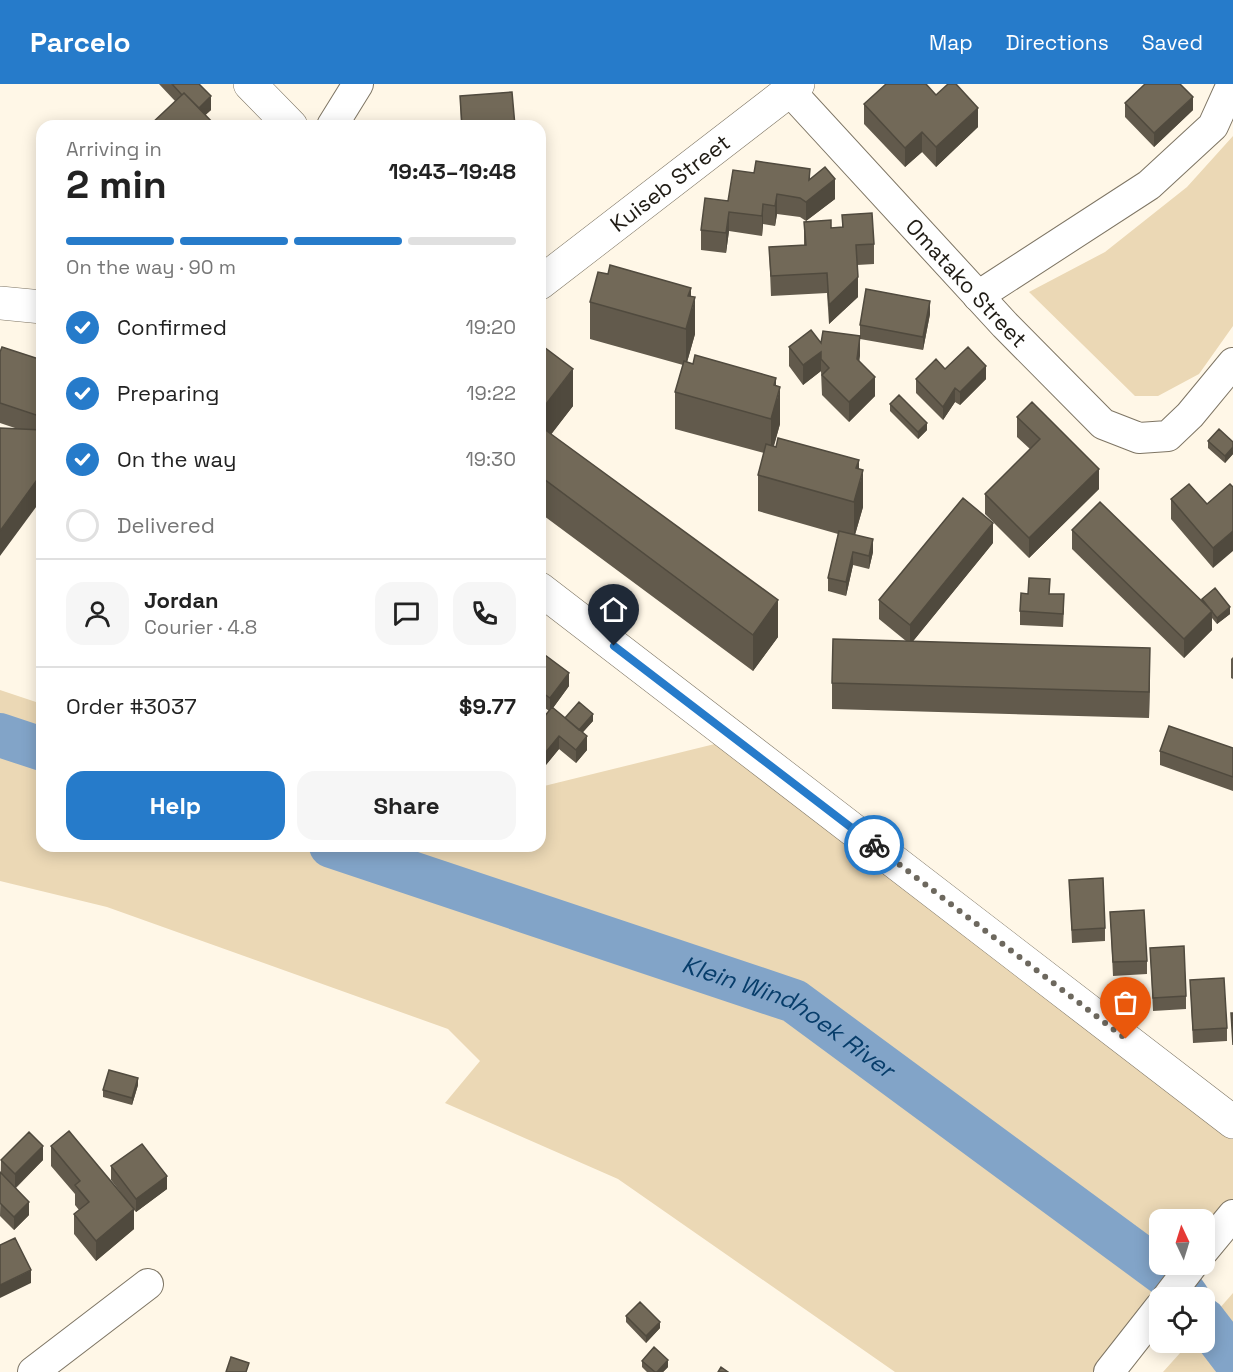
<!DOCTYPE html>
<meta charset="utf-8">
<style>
:root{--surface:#fff;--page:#f6f6f6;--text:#222;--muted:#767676;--line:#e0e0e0;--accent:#267bca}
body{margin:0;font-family:"Space Grotesk",sans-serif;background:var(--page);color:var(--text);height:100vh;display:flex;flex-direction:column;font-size:22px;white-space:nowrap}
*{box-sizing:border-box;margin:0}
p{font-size:20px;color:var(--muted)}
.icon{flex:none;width:33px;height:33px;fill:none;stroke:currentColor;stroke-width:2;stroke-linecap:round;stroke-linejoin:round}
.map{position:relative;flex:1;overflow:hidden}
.side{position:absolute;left:36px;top:36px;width:510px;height:732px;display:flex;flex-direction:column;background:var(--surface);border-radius:18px;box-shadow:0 3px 15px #0003}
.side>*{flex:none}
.needle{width:39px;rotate:356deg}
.fabs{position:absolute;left:1149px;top:1125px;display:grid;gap:12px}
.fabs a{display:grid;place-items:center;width:66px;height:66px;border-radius:12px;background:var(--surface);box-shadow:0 3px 15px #0003;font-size:30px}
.pin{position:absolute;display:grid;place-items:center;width:51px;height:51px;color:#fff;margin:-62px -26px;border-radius:50% 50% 50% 0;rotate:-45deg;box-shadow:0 0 6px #0007}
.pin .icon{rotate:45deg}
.courier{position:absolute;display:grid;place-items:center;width:60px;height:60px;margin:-30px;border:4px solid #267bca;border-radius:50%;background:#fff;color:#222;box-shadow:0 2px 8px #0007}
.headline em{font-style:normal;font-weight:700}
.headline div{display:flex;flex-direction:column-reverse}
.headline{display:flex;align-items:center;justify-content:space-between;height:102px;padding:0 30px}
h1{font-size:39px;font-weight:700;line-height:45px}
.bar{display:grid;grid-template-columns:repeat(4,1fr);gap:9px 6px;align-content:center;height:72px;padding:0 30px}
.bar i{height:8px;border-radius:4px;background:var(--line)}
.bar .on{background:var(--accent)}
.bar p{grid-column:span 4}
.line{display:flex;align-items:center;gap:15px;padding:0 30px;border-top:2px solid var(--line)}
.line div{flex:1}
.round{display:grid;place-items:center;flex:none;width:63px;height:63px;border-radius:18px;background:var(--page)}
ol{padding:0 30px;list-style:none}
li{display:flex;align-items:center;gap:18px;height:66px}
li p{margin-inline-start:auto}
li .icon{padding:6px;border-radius:50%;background:var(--accent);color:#fff;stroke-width:4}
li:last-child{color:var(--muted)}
li i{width:33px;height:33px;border:3px solid var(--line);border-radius:50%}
.cta{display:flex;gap:12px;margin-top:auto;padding:12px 30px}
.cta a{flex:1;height:69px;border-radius:18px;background:var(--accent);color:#fff;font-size:24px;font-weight:700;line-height:69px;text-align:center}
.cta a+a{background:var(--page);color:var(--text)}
header{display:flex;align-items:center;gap:36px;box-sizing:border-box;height:84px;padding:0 30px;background:var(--accent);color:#fff}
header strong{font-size:28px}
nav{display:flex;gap:33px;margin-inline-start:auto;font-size:21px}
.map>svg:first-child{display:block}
</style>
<header>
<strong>Parcelo</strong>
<nav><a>Map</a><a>Directions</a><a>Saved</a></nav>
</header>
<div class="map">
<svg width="1233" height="1288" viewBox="0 0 1233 1288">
<rect width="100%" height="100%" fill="#fff7e7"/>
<!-- green -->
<path fill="#ebd8b5" d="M1233,52v190l-34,48 -41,22h-23l-106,-104 76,-40 82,-65z
M0,606l42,14v142h498v-59l191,-47 502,382v93l-28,35 -1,-30h-44v44l33,1 -84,107h-214l-277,-193 -173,-76 35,-42 -32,-32 -341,-122 -107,-26z
M1233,1209v79h-70l26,-29 15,-1 1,-17z"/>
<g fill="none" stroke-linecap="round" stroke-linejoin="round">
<!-- river -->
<g stroke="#82a4c8" stroke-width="44">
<path d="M0,651l42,14"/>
<path id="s1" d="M331,762l463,155 384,283 10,14"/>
<path d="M1204,1236l29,38"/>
</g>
<!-- minor casing -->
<g stroke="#7e7564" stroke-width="32">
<g id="minor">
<path id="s2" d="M789,6l216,235 98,99 36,14 29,-2 22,-21 43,-52"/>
<path d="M332,42l26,-42"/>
<path d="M978,212l171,-111 64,-59 19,-42"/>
<path d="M1204,1166l29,-35"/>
<path d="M1167,1214l26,-34"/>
<path d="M33,1288l115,-88"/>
<path d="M1109,1288l51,-65"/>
</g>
</g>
<!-- tertiary casing -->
<g stroke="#7e7564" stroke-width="34">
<g id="tertiary">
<path d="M250,0l41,42"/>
<path id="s3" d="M540,199l258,-199"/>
</g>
</g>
<!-- secondary casing -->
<g stroke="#7e7564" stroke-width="34">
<path id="secondary" d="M0,219l42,4
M540,505l693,533"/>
</g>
<!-- minor -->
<use href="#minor" stroke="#fff" stroke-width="30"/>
<!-- tertiary -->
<use href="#tertiary" stroke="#fff" stroke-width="33"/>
<!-- secondary -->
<use href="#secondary" stroke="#fff" stroke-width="33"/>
</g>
<!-- wall -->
<path fill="#625a4c" d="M159,0h40l12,26 -6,5 -30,-14z
M936,11l42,32 -42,40 -14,-15 -17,15 -41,-43v-20z
M460,12l55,30h-54z
M1125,19l68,7 -39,37 -29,-30z
M754,89l56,6 25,20 -29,22 -6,-4 -23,-3 -2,12 -12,-2 -1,12 -33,-5 -3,22 -25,-3v-20z
M842,131l32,29v20l-17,1 1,32 -29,27 -2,-31 -56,3 -2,-49 35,-2v-23l27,6 11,-1z
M691,212l4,38 -8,28 89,24 4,38 -6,22 85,23 4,38 -8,28 18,17 -4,17 -16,-4 -7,31 -18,-5v-13l10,-44 -80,-23v-36l6,-22 -89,-24v-37l8,-27 -93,-26v-37z
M930,230l-7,36 -63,-11 -1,22 16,35 -26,26 -27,-27 -1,-24 -18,14 -14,-19v-19l32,-4 39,-7v-11z
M540,260l33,62 -22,28 227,203 -25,34 -213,-158z
M0,268l42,8v139l-24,-70 -18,-6z
M945,285l41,10 -26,26 -5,-3 -12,18 -27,-27v-14z
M890,320l37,26 -9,9 -28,-28z
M1017,333l82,72 -70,69 -44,-44v-20l45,-45 -13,-12z
M1208,357l25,1v12l-8,9 -17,-15z
M1233,403l-20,81 -42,-49v-20l36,5z
M1072,446l130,71v-2l28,15 -13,10 -5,-6v12l-28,28 -112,-109z
M993,459l-80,98 237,33 -1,44 -317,-9v-26l74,-42 -27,-22v-19z
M1050,510l14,14 -1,19 -43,-2v-14z
M1233,573v22l-2,-1v-19z
M540,578l29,24 -16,22 12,10 28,3 -11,11 5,18 -11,13 -17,-14 -18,22 -1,-1v-48l9,-11 -9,-7z
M1233,664v43l-73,-26v-14z
M1069,796l36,48v13l-33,2z
M1110,828l37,49v13l-34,2z
M1150,864l36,48v13l-33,2z
M1190,896l37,48v13l-34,2z
M138,1001l-6,20 -29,-8v-7z
M51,1062l77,56 -17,-22v-14l56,23 -31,23 -2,-2v19l-38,32 -22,-27v-20l5,-4 -4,-5v-11l-24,-28z
M1,1076h42l-27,28 13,27 -15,15 -14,-14z
M626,1232l34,12 -14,15 -20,-21z
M642,1277l26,6 -5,5h-16l-5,-5z"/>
<!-- shaded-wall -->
<path fill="#504a3e" d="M211,12v14l-14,13v-13z
M1193,13v13l-39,37v-14z
M978,24v19l-42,40v-20z
M922,48v20l-17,15v-19z
M810,85v19l25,-9v20l-29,22v-19z
M777,110v20l-2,12v-20z
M763,120v20l-1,12v-20z
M729,128v19l-3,22v-20z
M858,193v20l-29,27v-19z
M691,204v25l4,-16v37l-9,32v-37l2,-33z
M930,217v13l-7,36v-13z
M860,252v20l-3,23v-20z
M821,268v19l-18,14v-20z
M986,282v13l-26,26v-13z
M573,285v37l-33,43v-37z
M875,293v19l-26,26v-20z
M776,294v25l4,-16v37l-9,31v-36l3,-34z
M955,304v14l-12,18v-13z
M927,339v7l-9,9v-7z
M1233,363v7l-8,9v-7z
M859,376v26l4,-16v37l-9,31v-36l2,-34z
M1099,385v20l-70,69v-20z
M42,389v26l-42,57v-25z
M993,439v20l-83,102v-20z
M1233,447v20l-20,17v-20z
M873,455v13l-4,17v-13z
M853,468v13l-7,31v-14z
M778,516v37l-25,34v-36z
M1230,523v7l-13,10v-6z
M1212,527v19l-28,28v-19z
M1150,564v26l-1,44v-26z
M569,589v13l-19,26v-14z
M593,630v7l-15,17v-7z
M559,652v13l-18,22v-13z
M587,652v14l-11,13v-13z
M138,994v7l-6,20v-7z
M43,1062v14l-28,28v-14z
M167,1092v13l-31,23v-13z
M29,1118v13l-15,15v-13z
M134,1125v20l-38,32v-20z
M31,1186v13l-31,15v-13z
M660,1238v6l-14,15v-7z
M668,1276v7l-5,5h-6z"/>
<!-- building -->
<path fill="#726958" stroke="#504a3e" stroke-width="1.5" d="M172,0h27l12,12 -12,12 -15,-15 -2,2z
M886,0h40l10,11 12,-11h8l22,24 -42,39 -14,-15 -17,16 -41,-44z
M1145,0h35l13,13 -39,36 -29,-30z
M512,8l3,34h-53l-2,-30z
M184,9l32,33h-67z
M756,77l54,8 -1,11 16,-13 10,12 -29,23 -6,-4 -23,-4 -2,12 -12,-2 -1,12 -33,-4 -3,21 -25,-3 4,-32 23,3 5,-31 21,3z
M872,129l2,31 -18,1 2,32 -29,28 -2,-32 -56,3 -2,-29 37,-2 -2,-23 27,-2v8l12,-1 -1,-12z
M610,181l81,23 -3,8 7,1 -9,32 -96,-27 8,-30 10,2z
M866,205l64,12 -7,36 -63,-12z
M811,246l10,13 2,-12 37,5 -3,23 18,18 -26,25 -27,-27 7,-7 -8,-9v-7l-18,13 -14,-18z
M540,260l33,25 -33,43z
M2,263l40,13v57l-42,-14v-51z
M968,263l18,19 -26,26 -5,-4 -12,19 -27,-28 20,-20 9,10z
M695,271l81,23 -2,7 6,2 -9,32 -96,-27 9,-31 9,3z
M899,311l28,28 -9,9 -28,-28z
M1032,318l67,67 -70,69 -44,-44 55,-55 -23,-22z
M540,342l238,174 -25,35 -213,-159z
M0,344l42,2v43l-42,58z
M1219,345l14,13v5l-8,9 -17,-15z
M778,354l81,22 -3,8 7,2 -9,32 -96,-27 8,-31 10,3z
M1189,400l18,20 23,-20 3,3v44l-20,17 -42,-49z
M963,414l30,25 -83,102 -31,-25z
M1100,418l112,109 -28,28 -112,-109z
M839,447l34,8 -4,17 -16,-4 -7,30 -18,-4z
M1029,494l21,1 -1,15h15l-1,20 -43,-3 1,-18 7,1z
M1215,504l15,19 -13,11 -15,-19z
M833,555l317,9 -1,44 -317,-9z
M545,571l24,18 -19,25 -10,-7v-29z
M579,618l14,12 -14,16 -14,-12z
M552,623l35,29 -11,14 -17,-14 -18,22 -1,-1v-35z
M1169,642l64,22v29l-73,-26z
M1103,794l2,50 -33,2 -3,-50z
M1144,826l3,51 -34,1 -3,-50z
M1184,862l2,50 -33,2 -3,-50z
M1224,894l3,50 -34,2 -3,-50z
M1231,929h2v32z
M109,986l29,8 -6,20 -29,-8z
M69,1047l65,78 -38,32 -22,-27 15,-12 -14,-17 5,-4 -29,-35z
M29,1048l14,14 -28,28 -14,-14z
M142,1060l25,32 -31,23 -25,-33z
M0,1088l29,30 -15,15 -14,-14z
M15,1154l16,32 -31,15v-40z
M640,1218l20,20 -14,14 -20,-20z
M654,1263l14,13 -11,12h-2l-13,-11z
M231,1273l18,6 -3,9h-20z
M721,1283l7,5h-10z"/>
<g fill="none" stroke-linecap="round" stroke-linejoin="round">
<!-- done -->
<path stroke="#6d685e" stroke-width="6" stroke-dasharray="0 10.8" d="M874,761l252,194"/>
<!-- route -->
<path stroke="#267bca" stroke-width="8" d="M614,562l260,199"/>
</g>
<g text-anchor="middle" stroke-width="4.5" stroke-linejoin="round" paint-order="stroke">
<!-- street labels -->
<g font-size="22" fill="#1f1b14" stroke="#fff7e7">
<text dy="8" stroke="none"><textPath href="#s3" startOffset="164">Kuiseb Street</textPath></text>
<text dy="8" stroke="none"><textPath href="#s2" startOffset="262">Omatako Street</textPath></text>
</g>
<!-- water labels -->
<g font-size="24" font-style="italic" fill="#073d6a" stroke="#fff7e7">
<text dy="8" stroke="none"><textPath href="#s1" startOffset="490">Klein Windhoek River</textPath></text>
</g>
</g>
</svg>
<div class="fabs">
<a><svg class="needle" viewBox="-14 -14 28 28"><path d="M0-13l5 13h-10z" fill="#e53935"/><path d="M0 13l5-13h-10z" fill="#767676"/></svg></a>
<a><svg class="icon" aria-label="locate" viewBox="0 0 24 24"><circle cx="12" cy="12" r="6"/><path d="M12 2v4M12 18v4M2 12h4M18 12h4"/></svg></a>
</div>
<div class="pin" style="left:1126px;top:955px;background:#ea580c"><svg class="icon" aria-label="bag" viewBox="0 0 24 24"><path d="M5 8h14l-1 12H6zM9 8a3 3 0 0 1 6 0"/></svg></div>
<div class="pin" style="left:614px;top:562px;background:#1f2937"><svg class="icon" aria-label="home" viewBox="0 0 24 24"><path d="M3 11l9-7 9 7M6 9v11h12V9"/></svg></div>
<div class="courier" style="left:874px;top:761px"><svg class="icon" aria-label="bike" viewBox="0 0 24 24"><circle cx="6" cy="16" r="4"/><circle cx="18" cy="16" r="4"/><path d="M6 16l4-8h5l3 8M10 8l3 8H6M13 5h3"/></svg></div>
<section class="side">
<div class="headline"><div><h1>2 min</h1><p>Arriving in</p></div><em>19:43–19:48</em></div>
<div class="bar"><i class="on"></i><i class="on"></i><i class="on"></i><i></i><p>On the way · 90 m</p></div>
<ol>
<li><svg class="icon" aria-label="check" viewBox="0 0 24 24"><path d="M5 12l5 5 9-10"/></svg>Confirmed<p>19:20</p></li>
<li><svg class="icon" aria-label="check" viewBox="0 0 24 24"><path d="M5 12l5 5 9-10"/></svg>Preparing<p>19:22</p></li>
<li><svg class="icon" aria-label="check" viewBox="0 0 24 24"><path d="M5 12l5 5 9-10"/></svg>On the way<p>19:30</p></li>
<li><i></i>Delivered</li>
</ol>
<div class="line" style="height:108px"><a class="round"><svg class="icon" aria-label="person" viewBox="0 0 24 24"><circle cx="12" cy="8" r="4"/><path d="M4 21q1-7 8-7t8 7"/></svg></a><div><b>Jordan</b><p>Courier · 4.8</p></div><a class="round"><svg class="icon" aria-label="chat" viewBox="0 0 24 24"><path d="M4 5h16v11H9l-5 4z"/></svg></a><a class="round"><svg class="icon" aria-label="phone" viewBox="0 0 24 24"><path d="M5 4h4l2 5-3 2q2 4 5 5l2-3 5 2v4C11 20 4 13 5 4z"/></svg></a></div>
<div class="line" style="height:78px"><div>Order #3037</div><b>$9.77</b></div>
<div class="cta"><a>Help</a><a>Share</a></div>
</section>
</div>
